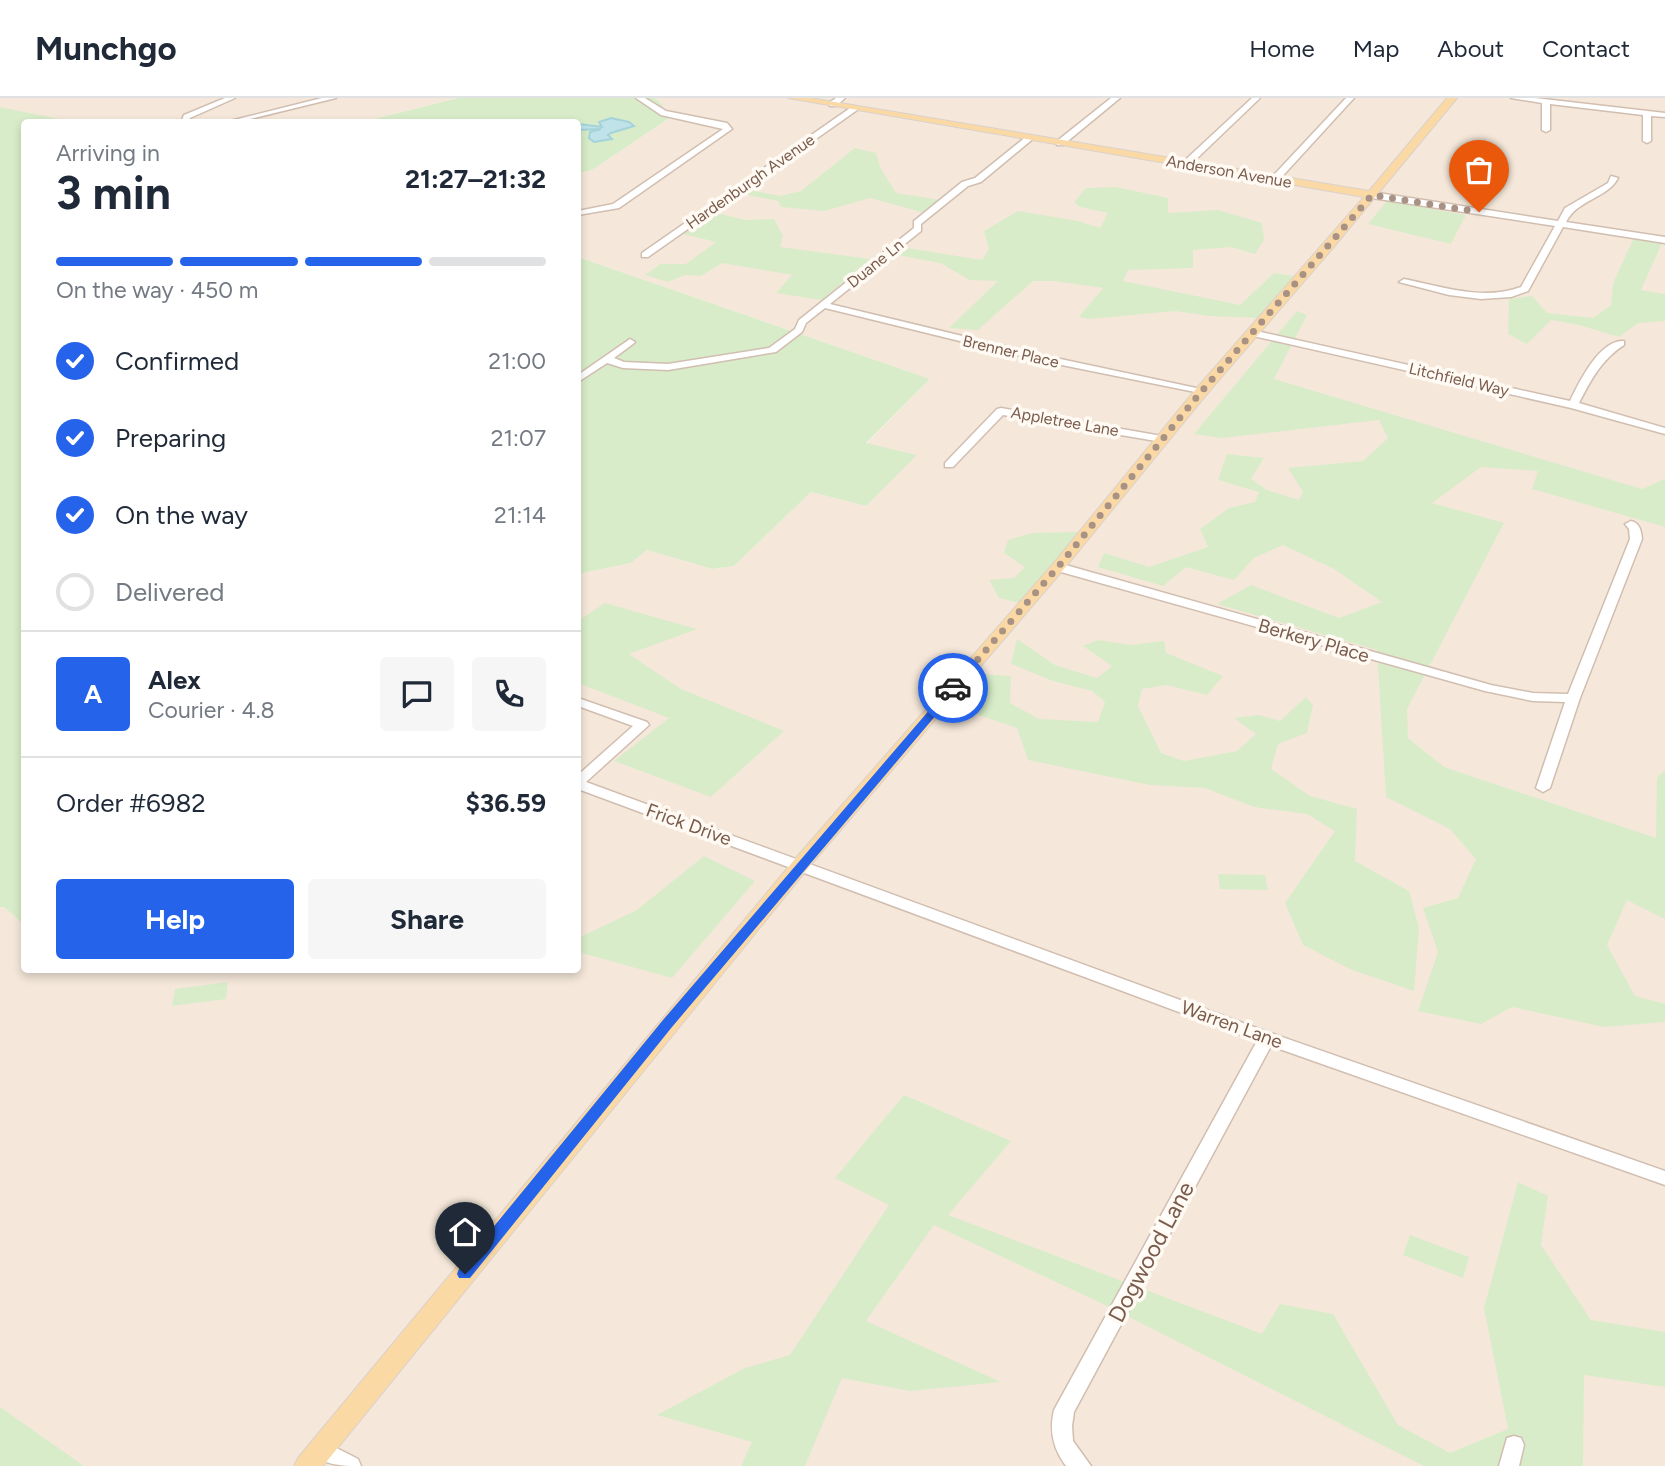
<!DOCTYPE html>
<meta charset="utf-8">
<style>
:root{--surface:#fff;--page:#f6f6f7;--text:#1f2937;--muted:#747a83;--line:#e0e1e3;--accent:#2563eb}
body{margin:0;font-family:Figtree,sans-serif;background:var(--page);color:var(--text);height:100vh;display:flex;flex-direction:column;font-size:26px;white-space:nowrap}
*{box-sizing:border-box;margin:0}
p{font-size:23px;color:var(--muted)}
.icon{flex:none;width:38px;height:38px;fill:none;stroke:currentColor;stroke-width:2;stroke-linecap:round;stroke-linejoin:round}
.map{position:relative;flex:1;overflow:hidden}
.drawer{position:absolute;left:21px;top:21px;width:560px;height:854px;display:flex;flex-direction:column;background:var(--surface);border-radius:7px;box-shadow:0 4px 10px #0003}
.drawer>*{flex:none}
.pin{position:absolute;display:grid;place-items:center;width:60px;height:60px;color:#fff;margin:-72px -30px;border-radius:50% 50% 50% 0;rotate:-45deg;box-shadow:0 0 7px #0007}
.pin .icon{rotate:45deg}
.courier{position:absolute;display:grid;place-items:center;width:70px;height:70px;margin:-35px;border:5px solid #2563eb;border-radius:50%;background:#fff;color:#222;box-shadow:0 2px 9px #0007}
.headline em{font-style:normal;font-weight:700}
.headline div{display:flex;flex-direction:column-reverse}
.headline{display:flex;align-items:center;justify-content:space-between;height:119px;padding:0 35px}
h1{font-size:46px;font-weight:700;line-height:52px}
.bar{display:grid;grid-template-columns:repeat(4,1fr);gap:10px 7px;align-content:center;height:84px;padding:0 35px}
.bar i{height:9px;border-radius:5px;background:var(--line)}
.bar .on{background:var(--accent)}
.bar p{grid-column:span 4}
.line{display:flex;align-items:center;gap:18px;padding:0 35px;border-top:2px solid var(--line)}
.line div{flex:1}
.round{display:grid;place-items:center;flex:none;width:74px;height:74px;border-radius:7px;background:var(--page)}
ol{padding:0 35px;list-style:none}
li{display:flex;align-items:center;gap:21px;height:77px}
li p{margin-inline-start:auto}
li .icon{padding:7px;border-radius:50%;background:var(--accent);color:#fff;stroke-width:4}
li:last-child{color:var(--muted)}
li i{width:38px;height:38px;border:4px solid var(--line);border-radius:50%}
.action{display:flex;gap:14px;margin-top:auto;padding:14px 35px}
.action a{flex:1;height:80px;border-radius:7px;background:var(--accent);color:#fff;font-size:28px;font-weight:700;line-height:80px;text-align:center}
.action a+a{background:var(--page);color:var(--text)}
header{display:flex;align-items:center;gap:42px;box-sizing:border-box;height:98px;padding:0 35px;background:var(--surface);border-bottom:2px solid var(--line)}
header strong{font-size:33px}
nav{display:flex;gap:38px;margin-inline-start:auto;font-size:24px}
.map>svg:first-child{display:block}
</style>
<header>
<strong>Munchgo</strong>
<nav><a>Home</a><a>Map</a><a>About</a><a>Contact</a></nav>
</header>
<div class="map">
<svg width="1665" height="1368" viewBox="0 0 1665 1368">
<rect width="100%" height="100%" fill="#fdf6ec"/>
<!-- residential -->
<path fill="#f5e8da" d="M0,0h458l-96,24h-292l-70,-9z
M655,0h1010v1368h-1665v-559h4l20,18v45h554v-396l53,-11 16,-13 65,19 22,-3 77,-74 55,14 50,-51 -50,-11 64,-65 -352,-122v-84l14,-3 76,-51 -6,-15z"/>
<!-- green -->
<path fill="#d8ecc9" d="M458,0h197l7,6 6,15 -76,51 -14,3v-51h-216z
M0,9l74,15h-50v803l-20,-18h-4z
M855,50l21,5 4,14 16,26 44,7 -15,13 -55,-15 -46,13 -43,-4 -3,-6 -40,-8 6,-4 36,7 21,-5z
M1116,89l52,11v15l50,-3 44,13 2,17 -9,14 -24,-7 -38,3v18l-65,2 -5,11 117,24 34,-32 20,3 -37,42 -48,-2 -34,-5 -86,8 -10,-2 24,-29 -49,-7h-21l-55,49 -29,-2 49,-47 -28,-1 -30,-17 -42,-8 9,-7 75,12 7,-11 -5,-18 34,-20 60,10 22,7 8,-15 -28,-6 -6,-5 12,-14z
M1387,103l79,14 -15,29 -83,-20z
M712,114l34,8 28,-1 9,17 -3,11 90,12 -48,41 -46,-7 16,-18 -70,-12 -21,13 -16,-1 -17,7 -23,-7 15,-11h26l30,-22 -33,-8z
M1634,140l28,5 -21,47 24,4v27l-27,2 -19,14 -40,-12 -28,-5 -24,24 -19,-10 1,-35 23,-3 15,17 46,5 18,-13 2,-22z
M578,159l352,122 -64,64 51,12 -51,51 -55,-14 -77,74 -22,3 -65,-19 -16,13 -53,11z
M1297,213l10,4 -33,64 368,110 23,-10v48l-133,-38 6,-18 -57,-4 -49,36 72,20 -97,186 1,29 36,29 212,71 1,-60 8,-8v149l-38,-19 -20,45 28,51 30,8v18l-61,5 -92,-20 -31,17 -63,-13 20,-59 -15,-44 35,-10 18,-39 -26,-30 -64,-32 -9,-147 -160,-46 34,-19 88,33 43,-16 -48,-33 -51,-24 -29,13 -20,22 -48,-13 -23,19 -65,-19 6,-14 45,14 59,-20 -8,-18 29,-21 26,-6 4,-10 -41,-12 9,-26 37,4 -13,21 16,11 32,10 4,-8 -15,-24 75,-7 25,-23 -9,-18 -158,18 -27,-4z
M1079,434l-59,71 -21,-5 -10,-18 25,-2 11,-11 -21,-14 4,-13 24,-7z
M605,505l92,26 -68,25 52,35 103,42 -73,66 -97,-36 55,-43 -91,-35v-62z
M1017,541l38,26 42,13 15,-12 -29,-20 15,-6 32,5 34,-4 2,12 57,23 -16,19 -41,-10 -24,4 -4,17 23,47 23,8 53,-10 19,-17 -22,-16 25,-3 21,6 26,-24 7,8 -6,28 -29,11 -7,25 39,27 47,13 -2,52 54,30 10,37 -5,63 -62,-21 -49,-25 -18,-42 50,-72 -28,-17 -53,-7 -49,-19 -55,-3 -122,-25 -11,-32 -62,-21 24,-33 32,2 -1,27 29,16 59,3 7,-20 -13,-11 -39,-10 -42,-17z
M704,758l51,25 -83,97 -94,-26v-14l59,-28z
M1218,776l47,1 3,15 -48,-1z
M228,884l-2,17 -54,7 3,-17z
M904,997l107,46 -63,74 314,119 18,-30 53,10 65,111 52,28 58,-24 -24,-121 34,-126 30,14 -7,49 50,75 74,12v55l-81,-12 -1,91h-159l-323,-163 -167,-78 -68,96 135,61 -91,9 -68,-13 -37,88h-64l11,-24 -95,-27 88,-47 45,-13 99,-150 -54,-27z
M1410,1137l59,22 -6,21 -60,-23z
M0,1309l84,59h-84z"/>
<!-- water -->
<path fill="#bfe3e8" stroke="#a5d3da" stroke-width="2" d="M611,20l18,4 5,4 -23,7 -3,2 4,4 -18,3 -5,-4 1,-6 11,-3 -23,1v-6l24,3 -3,-5z"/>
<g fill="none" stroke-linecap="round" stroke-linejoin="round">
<!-- minor casing -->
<g stroke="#d1beb0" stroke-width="3">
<path id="minor" d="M225,0h10l-45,20 -1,4h-8l3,-7z
M322,0h14l-98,24h-12z
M636,0h9l21,13 61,12 5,6 -113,79 -41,7v-4l35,-7 110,-75 -62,-14z
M836,0h9l-9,8h-6v-4z
M1111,0h9l-57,47h-6v-4z
M1252,0h8l-71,68h-6v-4z
M1346,0h8l-76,83h-6v-4z
M1511,0h24l130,15v4l-14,-1v25l-4,2 -4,-2v-26l-93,-11v26l-4,2 -4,-2v-27z
M853,8l7,2 -212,149h-6v-4z
M1027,38l7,2 -53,44 -13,4 -47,38v7l-91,73 207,50 164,35 5,3 -1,2 -168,-34 -212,-52 -19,15 -4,9 -26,20 -108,18 -45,-2 -16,-5 -29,19v-7l52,-36 5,3 -2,2 -19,14 10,4 44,2 101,-16 26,-19 4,-9 115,-92v-7l48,-39 13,-4z
M1611,78l7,2c-10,20 -40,21 -52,44l99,15v6l-102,-16 -35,64 -17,6 -30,2 -32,-4 -50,-13 5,-3c39,8 79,22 117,8l34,-61 -183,-28 -4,-3 4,-3 186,29 7,-13 43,-25z
M1252,232l318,71c9,-19 30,-62 54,-60v4c-23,15 -33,35 -45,58l86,25v6l-94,-26 -322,-73 -2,-2z
M1001,310l161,28 5,3 -5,3 -159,-27 -50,52h-8v-4l52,-54z
M1631,423c9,2 10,10 11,18l-62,159 -30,90 -7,4 -7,-4 29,-86 -32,-1 -48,-10 -431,-121 -2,-3 6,-4 4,1 429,121 42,8 35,1 62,-155 -1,-10 -4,-5z
M578,600l69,24 2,3 -63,57 676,248 403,141v14l-394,-139 -197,366 -2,14 1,15 18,25h-25c-13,-17 -17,-35 -12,-56l203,-369 -679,-252v-14l55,-49 -55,-20z
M1514,1338l7,2 3,7 -5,21h-20l8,-28z
M321,1342l37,19 3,7c-18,0 -41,0 -50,-17l3,-7z"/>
</g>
<!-- major casing -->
<g stroke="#dad1cd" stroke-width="2">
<path id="major" d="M788,0h22l559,93 78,-93h10l-125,151 -126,146 -143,175 -254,297 -486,599h-29l4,-8 497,-599 258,-295 143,-175 168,-192z"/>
</g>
<!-- minor -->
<use href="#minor" fill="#fff" fill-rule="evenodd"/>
<!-- major -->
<use href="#major" fill="#fbd9a5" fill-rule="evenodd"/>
</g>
<!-- route -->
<path fill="#2563eb" d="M950,588l9,2 -287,339 -202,251h-11l-2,-4 2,-5 204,-249z"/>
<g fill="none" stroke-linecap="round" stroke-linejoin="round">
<!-- done -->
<path stroke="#a89285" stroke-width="7" stroke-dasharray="0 12.6" d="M953,590l105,-121 143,-175 171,-197 107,17"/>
</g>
<g text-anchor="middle" stroke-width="7" stroke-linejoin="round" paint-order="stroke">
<!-- far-street labels -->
<g font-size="16" fill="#7a5c4d" stroke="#fffaf3">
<text transform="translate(1229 73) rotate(10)" y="6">Anderson Avenue</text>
<text transform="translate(750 83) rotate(-35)" y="6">Hardenburgh Avenue</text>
<text transform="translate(875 165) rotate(-39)" y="6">Duane Ln</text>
<text transform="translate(1011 253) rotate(13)" y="6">Brenner Place</text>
<text transform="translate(1459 281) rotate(13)" y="6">Litchfield Way</text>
<text transform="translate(1065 323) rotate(10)" y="6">Appletree Lane</text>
</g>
<!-- street labels -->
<g font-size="19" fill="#7a5c4d" stroke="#fffaf3">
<text transform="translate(1314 542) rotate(16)" y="7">Berkery Place</text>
<text transform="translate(689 726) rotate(20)" y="7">Frick Drive</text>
<text transform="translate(1232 926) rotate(20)" y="7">Warren Lane</text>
</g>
<!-- near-street labels -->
<g font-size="23" fill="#7a5c4d" stroke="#fffaf3">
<text transform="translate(1151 1154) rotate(-62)" y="8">Dogwood Lane</text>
</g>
</g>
</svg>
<div class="pin" style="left:1479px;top:114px;background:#ea580c"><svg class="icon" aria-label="bag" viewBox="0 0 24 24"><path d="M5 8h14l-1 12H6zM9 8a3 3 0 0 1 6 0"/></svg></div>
<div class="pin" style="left:465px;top:1176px;background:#1f2937"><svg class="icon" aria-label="home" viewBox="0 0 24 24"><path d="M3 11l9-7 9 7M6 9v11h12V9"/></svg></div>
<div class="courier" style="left:953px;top:590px"><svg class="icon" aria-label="car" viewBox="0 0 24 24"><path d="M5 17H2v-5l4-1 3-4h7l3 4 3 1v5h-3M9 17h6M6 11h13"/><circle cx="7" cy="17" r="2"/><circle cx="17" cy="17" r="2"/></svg></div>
<section class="drawer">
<div class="headline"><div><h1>3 min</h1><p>Arriving in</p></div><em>21:27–21:32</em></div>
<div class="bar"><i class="on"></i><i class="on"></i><i class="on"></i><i></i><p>On the way · 450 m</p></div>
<ol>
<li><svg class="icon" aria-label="check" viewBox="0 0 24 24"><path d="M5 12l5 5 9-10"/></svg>Confirmed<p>21:00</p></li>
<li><svg class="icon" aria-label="check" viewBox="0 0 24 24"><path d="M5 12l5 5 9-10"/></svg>Preparing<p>21:07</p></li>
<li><svg class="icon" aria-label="check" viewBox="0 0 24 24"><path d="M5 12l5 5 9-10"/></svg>On the way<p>21:14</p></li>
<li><i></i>Delivered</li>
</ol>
<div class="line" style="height:126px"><b class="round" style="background:var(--accent);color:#fff">A</b><div><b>Alex</b><p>Courier · 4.8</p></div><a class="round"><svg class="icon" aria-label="chat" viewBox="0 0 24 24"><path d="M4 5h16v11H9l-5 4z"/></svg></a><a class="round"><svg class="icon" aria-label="phone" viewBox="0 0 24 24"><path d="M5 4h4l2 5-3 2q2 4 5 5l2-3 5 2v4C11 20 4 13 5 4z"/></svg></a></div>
<div class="line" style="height:91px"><div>Order #6982</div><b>$36.59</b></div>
<div class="action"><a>Help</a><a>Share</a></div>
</section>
</div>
